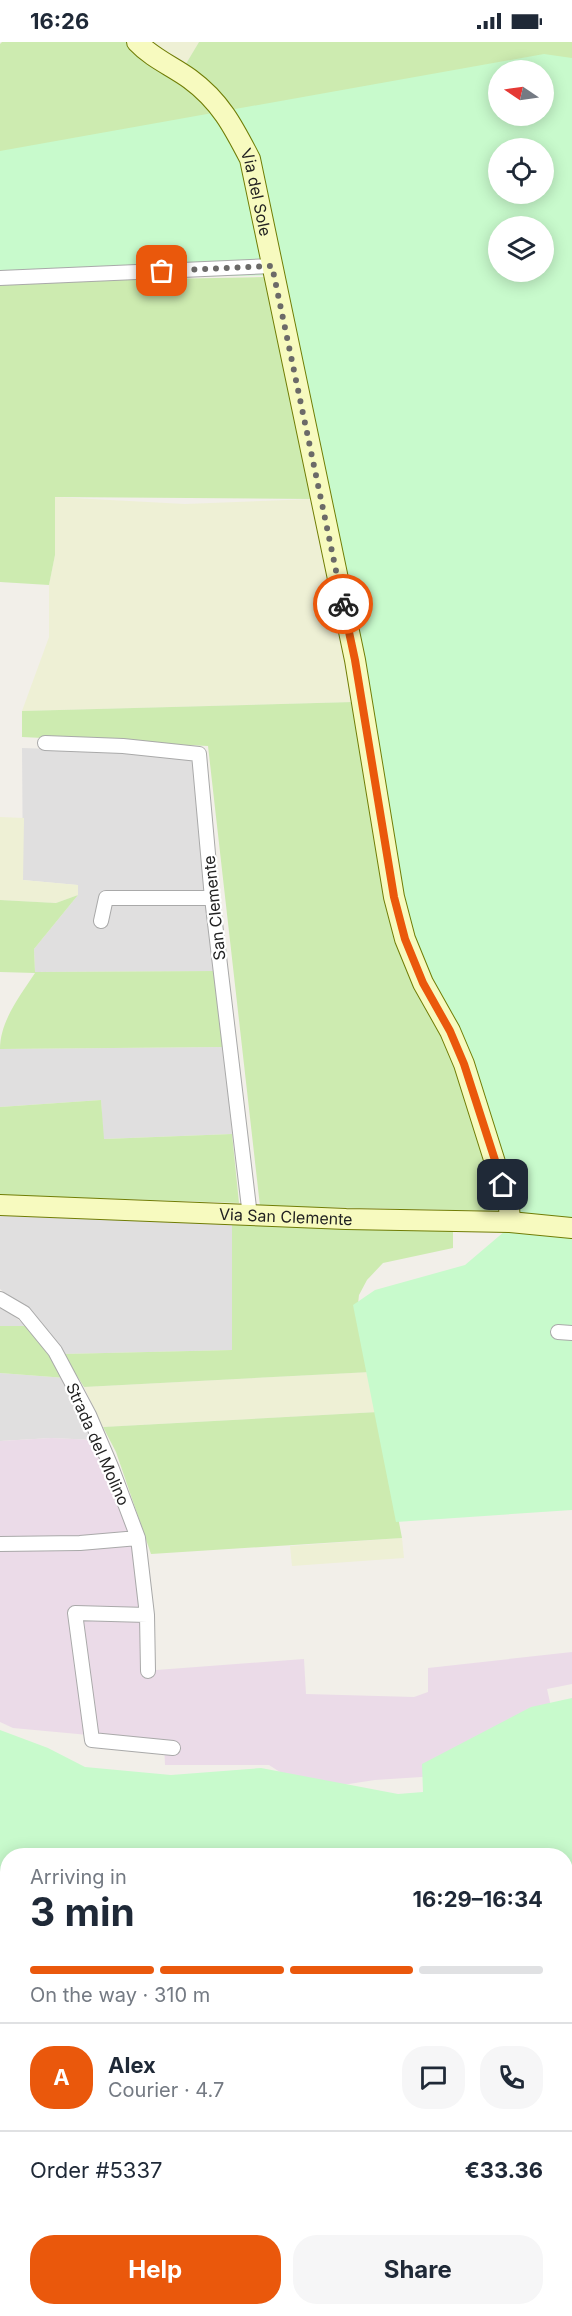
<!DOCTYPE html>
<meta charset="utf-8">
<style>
:root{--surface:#fff;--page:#f6f6f7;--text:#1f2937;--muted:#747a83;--line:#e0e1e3;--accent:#ea580c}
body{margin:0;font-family:Inter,sans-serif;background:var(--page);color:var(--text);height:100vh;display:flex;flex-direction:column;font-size:22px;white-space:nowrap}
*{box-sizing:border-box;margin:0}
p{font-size:20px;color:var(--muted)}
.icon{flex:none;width:33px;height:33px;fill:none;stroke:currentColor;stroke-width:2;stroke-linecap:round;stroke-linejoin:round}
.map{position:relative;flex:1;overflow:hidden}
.panel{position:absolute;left:0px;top:1806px;width:573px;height:468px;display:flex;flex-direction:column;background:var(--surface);border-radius:24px 24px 0 0;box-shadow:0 3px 15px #0003}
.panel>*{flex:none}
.needle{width:39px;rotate:283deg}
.tools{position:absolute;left:488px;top:18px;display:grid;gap:12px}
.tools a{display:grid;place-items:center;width:66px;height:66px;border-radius:50%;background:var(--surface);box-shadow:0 3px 15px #0003;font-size:30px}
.pin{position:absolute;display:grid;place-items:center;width:51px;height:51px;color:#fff;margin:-26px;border-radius:12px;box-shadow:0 3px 9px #0006}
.courier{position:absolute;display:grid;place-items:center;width:60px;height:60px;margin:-30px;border:4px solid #ea580c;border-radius:50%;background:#fff;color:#222;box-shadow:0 2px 8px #0007}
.summary em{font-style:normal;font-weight:700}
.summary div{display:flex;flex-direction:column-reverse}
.summary{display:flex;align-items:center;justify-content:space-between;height:102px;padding:0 30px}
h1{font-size:39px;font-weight:700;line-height:45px}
.bar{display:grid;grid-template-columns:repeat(4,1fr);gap:9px 6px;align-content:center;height:72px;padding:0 30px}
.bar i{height:8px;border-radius:4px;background:var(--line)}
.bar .on{background:var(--accent)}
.bar p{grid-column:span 4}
.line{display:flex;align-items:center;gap:15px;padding:0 30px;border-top:2px solid var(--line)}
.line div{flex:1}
.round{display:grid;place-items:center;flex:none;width:63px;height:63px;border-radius:24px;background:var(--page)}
.button{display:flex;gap:12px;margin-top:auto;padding:12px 30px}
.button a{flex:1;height:69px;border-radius:24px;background:var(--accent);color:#fff;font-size:24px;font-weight:700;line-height:69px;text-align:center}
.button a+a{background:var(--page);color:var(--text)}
.status{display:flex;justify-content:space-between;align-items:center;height:42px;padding:0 30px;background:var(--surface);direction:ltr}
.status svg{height:16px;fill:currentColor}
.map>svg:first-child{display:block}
</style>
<div class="status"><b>16:26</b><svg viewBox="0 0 49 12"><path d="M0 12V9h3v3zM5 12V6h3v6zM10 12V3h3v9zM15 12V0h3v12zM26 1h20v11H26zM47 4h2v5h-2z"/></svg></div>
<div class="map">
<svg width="572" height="2274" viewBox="0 0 572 2274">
<rect width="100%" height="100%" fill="#f2efe9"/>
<!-- residential -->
<path fill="#e0dfdf" d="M22,706l93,3 77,7 22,213 -179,1 -1,-23 44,-54 -1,-10 -54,-5z
M224,1005l8,87 -129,5 -2,-39 -101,7v-58z
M0,1169l232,9v130l-169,4 -28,-37 -35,-28z
M0,1263l26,21h-26z
M0,1331l66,5 30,62 -45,-2 -51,3z"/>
<!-- industrial -->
<path fill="#ebdbe8" d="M51,1396l45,2 35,92 11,78 1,61 161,-12 2,35 108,3 14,-5v-24l144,-16v32l-25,5 5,22 -115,65 -62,4 -46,7 -35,-6 -25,-16h-104l-1,-23 -151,-14 -13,-6v-281z"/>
<!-- farmland -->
<path fill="#eef0d5" d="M140,0h59l-15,25z
M54,455l131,7 129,-5 39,203 -331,9 27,-74v-52l6,-30z
M0,775l24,1 -1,62 55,5v10l-22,8 -56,-3z
M371,1330l7,40 -275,15 -19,-40z
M402,1496l2,20 -112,8 -2,-20z"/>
<!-- grass -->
<path fill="#cdebb0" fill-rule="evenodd" d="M2,0h127l46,35 47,44 -222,145v-222z
M199,0h373v190l-29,-6h-45l-241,-58 -73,-101zM498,28h45v46h-45zM498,106h45v46h-45z
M264,235l7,5 43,217 -259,-2v58l-6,30 -49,-3v-300z
M353,660l29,142 69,202 50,165 -241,-5 -52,-460 -186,-9v-26z
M78,853l-44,54 1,23 179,-1 10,76 -224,2c0,-28 20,-53 35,-76l-35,-1v-72l56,3z
M101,1058l3,39 128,-5 7,69 -239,-8v-88z
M232,1178l221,8v20l-70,15 -16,17 -8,15 -1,9 13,68 -287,15 -21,-33 169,-4z
M0,1284h26l18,18 22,34 -66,-5z
M378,1370l24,126 -251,16 -35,-102 -13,-25z"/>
<!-- forest -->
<path fill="#add19e" d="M572,2200v51l-6,3v-51z
M465,2267v-1l66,1 -21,5 -49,2z"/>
<!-- park -->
<path fill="#c8facc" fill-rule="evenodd" d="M544,12l28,4v1452l-176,12 -43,-217 22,-15 90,-25 54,-46 -107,-275 -53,-310 -35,-152 -20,-114 -20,-93 -284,5v-129zM498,28h45v46h-45zM498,106h45v46h-45zM498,184h45v46h-45z
M572,1656v518l-6,-1v-359h-558v225h-8v-351l48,18 37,19 86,8 90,-7 137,26 25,-2 -1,-28 109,-57z"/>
<!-- water -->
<path fill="#aad3df" d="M0,1940l7,3v58l-7,-2z
M566,1946h6v46l-6,-2z"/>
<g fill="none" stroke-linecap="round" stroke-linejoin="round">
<!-- street casing -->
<g stroke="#a9a9a9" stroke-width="16">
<path id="street" d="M0,236l272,-12
M45,701l78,3 76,8 13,144 38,318
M101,879l5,-23h106
M0,1257l24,14 31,38 34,64 23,54 26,69 9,77 1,56
M558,1290l14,1
M0,1502l80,-1 58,-5
M147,1573l-72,-2 17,127 81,8"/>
</g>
<!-- secondary casing -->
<g stroke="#707d05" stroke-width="22">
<g id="secondary">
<path id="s1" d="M137,0c15,16 35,24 53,37 30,22 43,47 60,80l105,501 39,237 11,42 18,44 27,48 14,33 45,143 1,15"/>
<path id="s2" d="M0,1163l346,14 164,3 62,6"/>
</g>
</g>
<!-- street -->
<use href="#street" stroke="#fff" stroke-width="14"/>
<!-- secondary -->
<use href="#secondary" stroke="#f7fabf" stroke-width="20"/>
</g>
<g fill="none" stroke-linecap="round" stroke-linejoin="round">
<!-- done -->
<path stroke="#6b6a68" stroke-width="6" stroke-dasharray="0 10.8" d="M162,229l110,-5 71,338"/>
<!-- route -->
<path stroke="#ea580c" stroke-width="8" d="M343,562l12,56 39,237 11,42 18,44 27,48 14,33 39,121"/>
</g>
<g text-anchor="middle" stroke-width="4.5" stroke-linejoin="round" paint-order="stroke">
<!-- street labels -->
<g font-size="16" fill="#222" stroke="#fff">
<text dy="6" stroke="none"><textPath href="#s1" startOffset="200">Via del Sole</textPath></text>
<text transform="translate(214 866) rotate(-96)" y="6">San Clemente</text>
<text dy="6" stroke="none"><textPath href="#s2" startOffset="286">Via San Clemente</textPath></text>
<text transform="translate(98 1402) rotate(66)" y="6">Strada del Molino</text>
</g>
</g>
</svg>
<div class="tools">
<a><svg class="needle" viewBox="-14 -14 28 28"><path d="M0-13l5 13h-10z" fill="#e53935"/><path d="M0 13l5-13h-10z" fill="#747a83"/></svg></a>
<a><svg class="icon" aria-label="locate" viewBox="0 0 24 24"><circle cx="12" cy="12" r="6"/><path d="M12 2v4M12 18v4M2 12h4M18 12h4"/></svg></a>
<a><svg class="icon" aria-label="layers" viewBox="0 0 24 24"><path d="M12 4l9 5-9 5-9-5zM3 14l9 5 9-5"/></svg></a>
</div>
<div class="pin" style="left:162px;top:229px;background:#ea580c"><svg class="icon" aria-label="bag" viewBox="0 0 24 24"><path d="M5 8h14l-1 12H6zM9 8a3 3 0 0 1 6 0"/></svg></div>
<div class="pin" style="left:503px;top:1143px;background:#1f2937"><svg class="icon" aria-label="home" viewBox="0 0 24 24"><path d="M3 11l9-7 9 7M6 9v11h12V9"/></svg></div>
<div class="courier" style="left:343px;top:562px"><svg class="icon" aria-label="bike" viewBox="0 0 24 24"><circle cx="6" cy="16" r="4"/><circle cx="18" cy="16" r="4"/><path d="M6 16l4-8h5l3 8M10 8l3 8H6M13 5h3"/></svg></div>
<section class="panel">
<div class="summary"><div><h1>3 min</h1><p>Arriving in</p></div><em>16:29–16:34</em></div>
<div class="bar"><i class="on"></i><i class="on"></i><i class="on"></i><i></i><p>On the way · 310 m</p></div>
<div class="line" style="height:108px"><b class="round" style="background:var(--accent);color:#fff">A</b><div><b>Alex</b><p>Courier · 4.7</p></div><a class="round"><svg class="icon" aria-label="chat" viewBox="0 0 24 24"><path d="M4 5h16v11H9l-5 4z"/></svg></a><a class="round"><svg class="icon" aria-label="phone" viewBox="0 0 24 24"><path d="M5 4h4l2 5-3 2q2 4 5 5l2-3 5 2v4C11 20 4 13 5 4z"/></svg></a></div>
<div class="line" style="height:78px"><div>Order #5337</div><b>€33.36</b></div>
<div class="button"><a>Help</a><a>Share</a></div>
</section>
</div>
